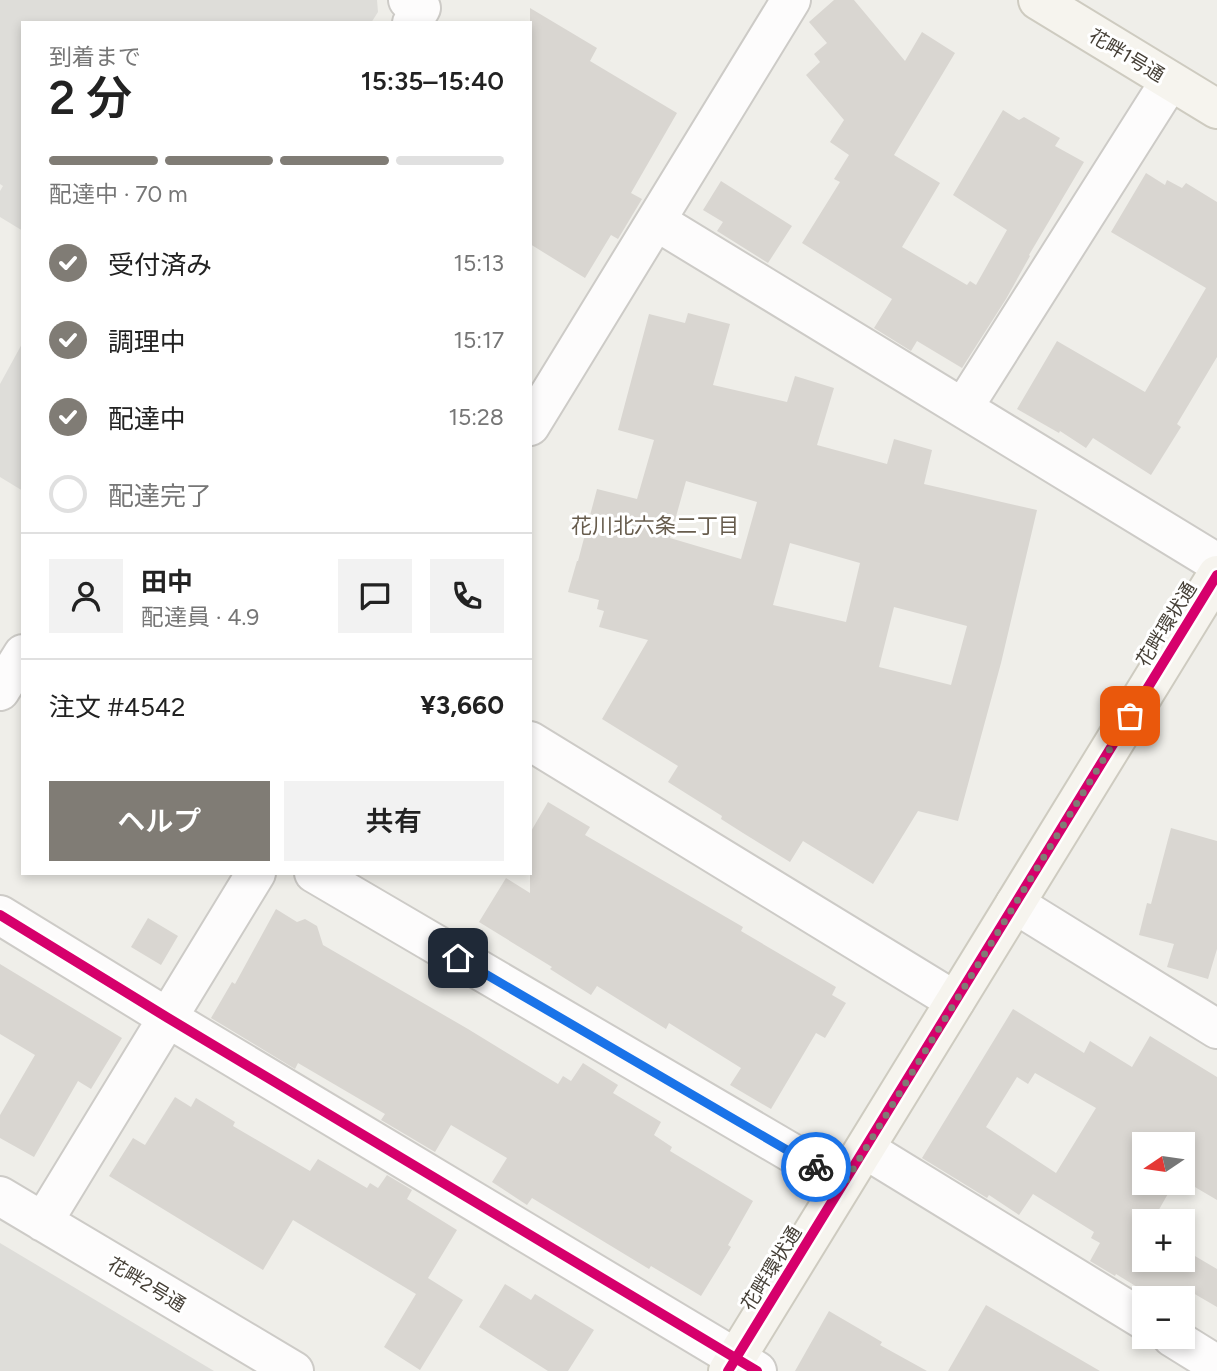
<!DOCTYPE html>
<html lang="ja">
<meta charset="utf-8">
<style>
:root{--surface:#fff;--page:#f2f2f2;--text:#222;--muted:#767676;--line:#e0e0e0;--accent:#807c75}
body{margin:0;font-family:Figtree,"Noto Sans JP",sans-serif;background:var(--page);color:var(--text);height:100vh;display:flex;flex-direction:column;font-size:26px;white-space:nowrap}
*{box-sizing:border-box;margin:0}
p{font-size:23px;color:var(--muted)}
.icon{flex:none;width:38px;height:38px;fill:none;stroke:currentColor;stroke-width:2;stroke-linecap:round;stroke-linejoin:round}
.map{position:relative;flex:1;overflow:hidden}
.details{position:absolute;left:21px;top:21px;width:511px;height:854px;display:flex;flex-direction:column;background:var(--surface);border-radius:0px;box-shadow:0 4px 10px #0003}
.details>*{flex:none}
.needle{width:46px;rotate:257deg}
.tools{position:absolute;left:1132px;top:1132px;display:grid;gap:14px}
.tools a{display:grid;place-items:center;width:63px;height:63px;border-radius:0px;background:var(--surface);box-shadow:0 4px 10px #0003;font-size:35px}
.pin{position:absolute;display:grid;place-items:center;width:60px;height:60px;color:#fff;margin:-30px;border-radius:14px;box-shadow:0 4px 10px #0006}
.courier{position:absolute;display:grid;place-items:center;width:70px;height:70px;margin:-35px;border:5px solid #1a73e8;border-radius:50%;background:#fff;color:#222;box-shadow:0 2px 9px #0007}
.head em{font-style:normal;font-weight:600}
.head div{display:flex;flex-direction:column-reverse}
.head{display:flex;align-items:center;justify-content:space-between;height:119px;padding:0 28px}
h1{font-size:46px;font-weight:600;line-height:52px}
.bar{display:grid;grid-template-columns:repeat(4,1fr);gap:10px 7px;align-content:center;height:84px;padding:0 28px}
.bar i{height:9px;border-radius:5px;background:var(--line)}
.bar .active{background:var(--accent)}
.bar p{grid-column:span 4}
.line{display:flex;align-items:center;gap:18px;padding:0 28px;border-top:2px solid var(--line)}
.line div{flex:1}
.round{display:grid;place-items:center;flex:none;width:74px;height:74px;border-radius:0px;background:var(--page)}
ol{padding:0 28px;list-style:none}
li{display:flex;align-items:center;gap:21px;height:77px}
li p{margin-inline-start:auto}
li .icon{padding:7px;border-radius:50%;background:var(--accent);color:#fff;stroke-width:4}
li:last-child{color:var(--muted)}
li i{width:38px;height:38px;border:4px solid var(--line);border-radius:50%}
.action{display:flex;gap:14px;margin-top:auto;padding:14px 28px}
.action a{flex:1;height:80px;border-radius:0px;background:var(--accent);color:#fff;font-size:28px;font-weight:600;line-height:80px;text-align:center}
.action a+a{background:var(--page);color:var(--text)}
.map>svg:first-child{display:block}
</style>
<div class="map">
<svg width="1217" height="1371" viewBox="0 0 1217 1371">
<rect width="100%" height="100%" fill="#efeee9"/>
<!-- parking -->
<path fill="#deddd9" d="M0,0h377l1,12 -7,11h-348v208l-23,-14v-26l3,-5 -3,-2z
M23,342v149l-23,-14v-93z
M0,1243l214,128h-214z"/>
<!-- building -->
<path fill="#d9d6d1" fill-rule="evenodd" d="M834,0h20l51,61 17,-29 33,21 -61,102 46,28 -38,64 65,38 3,-4 6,4 31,-55 -54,-35 50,-85 16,10 5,-3 36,21 -5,8 29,16 -55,93 1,1 -24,43 -44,69 -45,-27 -6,10 -37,-23 18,-29 -90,-56 38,-61 -6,-3 15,-24 -19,-13 14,-22 -38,-45 14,-13 -6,-8 13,-11 -18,-21z
M530,8l67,40 -7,13 87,52 -46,80 11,6 -24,40 -7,-4 -26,43 -55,-34z
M1146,173l19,12 2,-5 15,8 4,-5 31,19v155l-40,67 4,3 -30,48 -58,-37 -7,10 -26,-17 -1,2 -42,-24 40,-68 88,51 61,-104 -95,-56z
M721,181l71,45 -24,37 -51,-32 6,-9 -20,-12z
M688,313l42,11 -17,61 74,17 8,-26 39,12 -17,57 70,19 7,-25 38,11 -8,34 113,26 -36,153 -43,158 -40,-10 -45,73 -70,-43 -13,21 -47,-29 -22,-14 1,-3 -54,-34 10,-16 -76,-47 46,-79 -49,-13 5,-16 -7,-2 2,-9 -31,-8 9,-31h1l19,-72 40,10 17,-59 -36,-10 31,-116 36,9zM686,481l71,21 -16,57 -71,-21zM790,543l70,20 -14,59 -73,-17zM894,607l73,19 -16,59 -72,-18z
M548,802l42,25 -5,8 158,92 -2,4 95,56 -4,8 14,8 -21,35 -9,-5 -45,76 -41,-24 11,-17 -72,-45 -3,6 -69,-43 -6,9 -41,-26 2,-2 -73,-45 27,-44 24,15v-60z
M1171,828l46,13v108l-9,30 -41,-12 7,-23 -35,-9 8,-32 4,1z
M276,909l21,13 8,-3 12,7 6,19 145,84 90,55 5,-8 8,5 12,-18 35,22 -5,8 48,29 -7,13 18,12 -2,4 83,50 -25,44 3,2 -30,49 -50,-30 -2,3 -117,-71 -5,7 -35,-23 15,-24 -56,-33 -16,27 -54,-32 4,-6 -87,-51 -3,6 -84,-51 21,-36 3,2z
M148,918l30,18 -17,29 -30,-18z
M0,964l122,74 -31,51 -13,-8 -44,76 -34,-19v-23l35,-60 -35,-21z
M1013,1009l71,44 6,-12 42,26 18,-31 67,41v123l-34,-20v-36h-39v39h30l-22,39h-8v38h39v-11l34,20v38l-36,-21 -7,12h-19l-39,-24 -1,2 -25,-15 10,-18 -9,-5 3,-6 -61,-38 -14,21 -30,-20 -2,3 -65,-40zM1035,1073l61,35 -40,65 -70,-46 31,-50 11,7z
M175,1097l16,10 5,-9 39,24 -2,4 77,45 8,-12 49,29 3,-5 8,5 9,-13 25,15 -5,9 50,31 -29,48 35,22 -43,70 -36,-23 32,-53 -123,-74 -30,50 -154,-94 24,-38 12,7z
M505,1284l26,16 4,-6 59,36 -26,41h-20l-69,-44z
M986,1305l114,66h-152z
M829,1311l53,31 -2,3 47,26h-132z"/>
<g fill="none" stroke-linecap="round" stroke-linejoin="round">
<!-- street casing -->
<g stroke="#cdcbc7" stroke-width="42">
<path id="street" d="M408,0l13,8 -9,15
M656,221l561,342
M963,408l207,-327
M530,426l261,-426
M0,691l23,-37
M530,741l425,260
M314,873l529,310
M1015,904l202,125
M0,915l168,103 589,353
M865,1149l279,171
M0,1196l294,175
M43,1222l213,-349
M1172,1337l45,28"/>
</g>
<!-- secondary casing -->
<g stroke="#cecbc0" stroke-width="42">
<path id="secondary" d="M1038,0l179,109
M728,1371l489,-796"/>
</g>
<!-- street -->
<use href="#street" stroke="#fdfcfc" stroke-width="38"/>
<!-- secondary -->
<use href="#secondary" stroke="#f6f4ee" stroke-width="38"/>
<!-- cycleway casing -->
<g stroke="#fff" stroke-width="15">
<path id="cycleway" d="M0,915l168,103 589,353
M728,1371l489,-796"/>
</g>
<!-- cycleway -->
<use href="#cycleway" stroke="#d6006c" stroke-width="10"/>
</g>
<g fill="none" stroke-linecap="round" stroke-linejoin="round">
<!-- done -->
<path stroke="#807c75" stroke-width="7" stroke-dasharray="0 12.6" d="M816,1167l28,17 286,-468"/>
<!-- route -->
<path stroke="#1a73e8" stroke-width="9" d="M458,958l358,209"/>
</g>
<g text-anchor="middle" stroke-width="6" stroke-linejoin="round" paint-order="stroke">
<!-- street labels -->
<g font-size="19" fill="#453f36" stroke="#fff">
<text transform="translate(1127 55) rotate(31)" y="7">花畔1号通</text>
<text transform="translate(1166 624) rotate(-58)" y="7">花畔環状通</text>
<text transform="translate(771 1268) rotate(-58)" y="7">花畔環状通</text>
<text transform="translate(147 1284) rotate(31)" y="7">花畔2号通</text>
</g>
<!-- neighbourhood labels -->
<g font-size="21" fill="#675c4d" stroke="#fff">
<text x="655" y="533">花川北六条二丁目</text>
</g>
</g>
</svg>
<div class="tools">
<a><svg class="needle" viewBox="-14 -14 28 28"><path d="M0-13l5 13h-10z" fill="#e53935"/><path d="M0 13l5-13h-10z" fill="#767676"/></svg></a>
<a>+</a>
<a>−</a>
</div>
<div class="pin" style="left:1130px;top:716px;background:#ea580c"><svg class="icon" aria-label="bag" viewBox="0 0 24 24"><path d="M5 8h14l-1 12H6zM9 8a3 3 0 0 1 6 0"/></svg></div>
<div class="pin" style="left:458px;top:958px;background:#1f2937"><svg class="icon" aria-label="home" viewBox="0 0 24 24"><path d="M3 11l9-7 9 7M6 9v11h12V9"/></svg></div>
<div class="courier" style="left:816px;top:1167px"><svg class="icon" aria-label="bike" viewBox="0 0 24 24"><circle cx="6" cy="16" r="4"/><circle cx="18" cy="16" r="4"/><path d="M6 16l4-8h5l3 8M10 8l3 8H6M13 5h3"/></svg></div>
<section class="details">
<div class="head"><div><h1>2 分</h1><p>到着まで</p></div><em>15:35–15:40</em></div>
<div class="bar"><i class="active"></i><i class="active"></i><i class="active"></i><i></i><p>配達中 · 70 m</p></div>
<ol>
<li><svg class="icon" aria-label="check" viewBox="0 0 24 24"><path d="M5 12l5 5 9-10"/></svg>受付済み<p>15:13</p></li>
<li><svg class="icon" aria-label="check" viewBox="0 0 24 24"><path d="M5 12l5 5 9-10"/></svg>調理中<p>15:17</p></li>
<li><svg class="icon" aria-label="check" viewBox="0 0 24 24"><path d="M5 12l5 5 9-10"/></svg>配達中<p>15:28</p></li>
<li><i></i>配達完了</li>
</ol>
<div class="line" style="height:126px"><a class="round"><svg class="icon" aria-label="person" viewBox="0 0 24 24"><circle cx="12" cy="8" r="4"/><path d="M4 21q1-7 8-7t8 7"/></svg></a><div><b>田中</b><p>配達員 · 4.9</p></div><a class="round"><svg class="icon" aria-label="chat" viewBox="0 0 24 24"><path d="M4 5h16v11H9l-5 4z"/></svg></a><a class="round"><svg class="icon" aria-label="phone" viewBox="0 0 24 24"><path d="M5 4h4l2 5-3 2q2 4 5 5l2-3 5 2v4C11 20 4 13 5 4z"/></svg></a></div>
<div class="line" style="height:91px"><div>注文 #4542</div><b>¥3,660</b></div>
<div class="action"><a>ヘルプ</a><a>共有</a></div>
</section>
</div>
